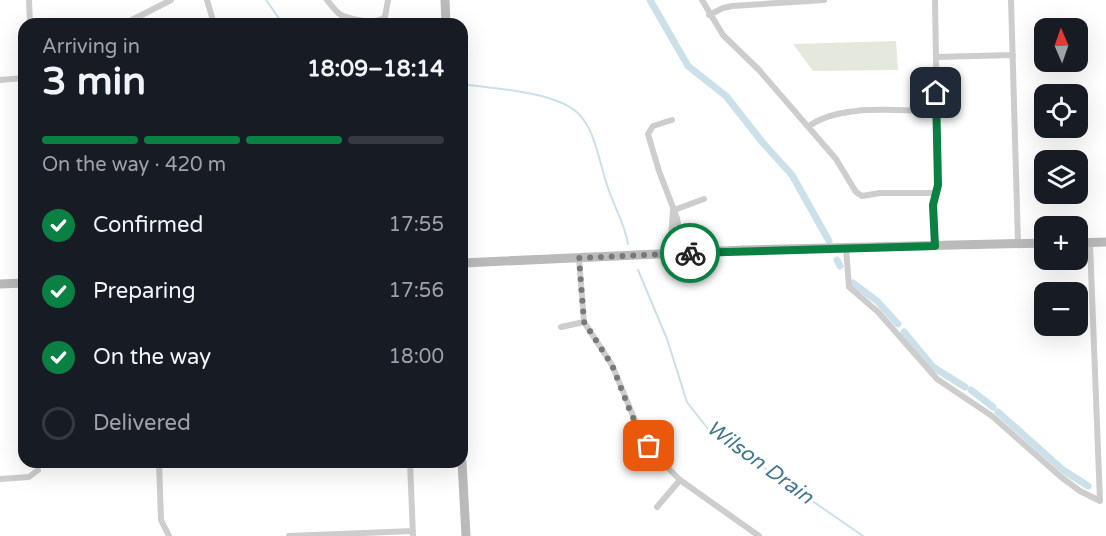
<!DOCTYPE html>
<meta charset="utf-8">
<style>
:root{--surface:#171b24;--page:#242831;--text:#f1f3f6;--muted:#9ea1a6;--line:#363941;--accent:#0b8043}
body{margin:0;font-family:"Varela Round",sans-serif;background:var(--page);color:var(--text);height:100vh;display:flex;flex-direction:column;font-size:22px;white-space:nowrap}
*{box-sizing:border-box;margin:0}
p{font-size:20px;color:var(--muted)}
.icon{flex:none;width:33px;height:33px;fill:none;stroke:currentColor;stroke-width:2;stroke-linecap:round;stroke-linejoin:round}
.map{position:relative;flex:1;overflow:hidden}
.sheet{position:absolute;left:18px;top:18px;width:450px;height:450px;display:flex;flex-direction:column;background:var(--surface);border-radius:18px;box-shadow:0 6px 24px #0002}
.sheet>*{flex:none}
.needle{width:39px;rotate:358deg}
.controls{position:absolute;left:1034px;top:18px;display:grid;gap:12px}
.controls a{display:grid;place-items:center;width:54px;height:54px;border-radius:12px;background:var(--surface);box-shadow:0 6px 24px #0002;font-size:30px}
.pin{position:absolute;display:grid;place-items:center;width:51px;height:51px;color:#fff;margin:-26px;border-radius:12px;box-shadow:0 3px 9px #0006}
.courier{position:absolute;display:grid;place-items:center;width:60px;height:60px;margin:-30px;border:4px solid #0b8043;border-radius:50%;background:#fff;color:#222;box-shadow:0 2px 8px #0007}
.overview em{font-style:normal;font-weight:800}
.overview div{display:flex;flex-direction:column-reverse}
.overview{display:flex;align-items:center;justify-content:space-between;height:102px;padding:0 24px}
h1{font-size:39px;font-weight:800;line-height:45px}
.bar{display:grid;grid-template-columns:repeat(4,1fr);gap:9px 6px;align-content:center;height:72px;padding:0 24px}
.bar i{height:8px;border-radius:4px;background:var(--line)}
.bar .active{background:var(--accent)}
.bar p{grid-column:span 4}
ol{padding:0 24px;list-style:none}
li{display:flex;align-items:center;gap:18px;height:66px}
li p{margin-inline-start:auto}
li .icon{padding:6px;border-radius:50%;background:var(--accent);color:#fff;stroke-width:4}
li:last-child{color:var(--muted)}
li i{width:33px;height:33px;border:3px solid var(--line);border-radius:50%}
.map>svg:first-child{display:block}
</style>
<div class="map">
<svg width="1106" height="536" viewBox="0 0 1106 536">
<rect width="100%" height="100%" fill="#fff"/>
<!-- green -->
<path fill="#e5e9dd" d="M896,41l2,29 -85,1 -20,-27z"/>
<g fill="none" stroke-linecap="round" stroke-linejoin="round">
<!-- stream -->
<path stroke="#cbe0e8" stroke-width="2" d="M266,0l17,24
M462,84c32,5 102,7 121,35 14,19 17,47 25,69 6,19 17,36 20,56
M638,270l29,69 20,63 21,27 155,107"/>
<!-- canal -->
<path stroke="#cbe0e8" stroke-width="7" d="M650,0l38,66 38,30 37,47 29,32 37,66
M837,260l3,6
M853,283l24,18 21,23
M904,332l29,35 32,20
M971,390l22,17
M998,412l65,58 25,16"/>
<!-- minor -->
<path stroke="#cdcdcd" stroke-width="6" d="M29,0l1,24
M207,0l7,24
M327,0c4,5 9,12 14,15 11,5 35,10 44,2l3,-17
M702,0l21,35 36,35 77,89 20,33 6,4 18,-3h57
M935,0l3,185 -5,20 2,41
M1011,0l7,243
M709,15l14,-7 9,-2 92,-6
M124,24l47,-24
M936,57l77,-2
M0,80l24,-2
M672,120l-19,6 -5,8 11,37 18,47 6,35
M808,127c30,-24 90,-16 127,-16
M674,210l30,-11
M846,248l3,39 29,25 59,67 55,37 69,61 19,14 20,10 -10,-258
M670,253l3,-43
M579,258l5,64 28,43 29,70 15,21 24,24 79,56
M561,327l23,-5
M159,462l2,58 8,16
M410,462l3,74
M0,479l29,-2 9,-7
M657,507l23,-27
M289,536l124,-5"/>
<!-- secondary -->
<path stroke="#bababa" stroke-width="9" d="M445,0l1,24
M1077,243l29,-1
M462,263l282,-13 300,-7
M0,284l24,-1
M462,462l4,74"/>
</g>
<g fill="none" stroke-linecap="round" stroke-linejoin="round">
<!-- done -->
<path stroke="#787878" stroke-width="6" stroke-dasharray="0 10.8" d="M649,446l-8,-11 -11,-24 -18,-46 -28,-43 -5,-64 111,-5"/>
<!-- route -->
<path stroke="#0b8043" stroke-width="8" d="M690,253l245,-7 -2,-41 5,-20 -2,-92"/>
</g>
<g text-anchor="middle" stroke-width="6" stroke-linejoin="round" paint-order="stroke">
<!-- water labels -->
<g font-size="21" font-style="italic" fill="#44788d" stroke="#fff">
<text transform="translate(760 462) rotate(36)" y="7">Wilson Drain</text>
</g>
</g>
</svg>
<div class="controls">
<a><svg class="needle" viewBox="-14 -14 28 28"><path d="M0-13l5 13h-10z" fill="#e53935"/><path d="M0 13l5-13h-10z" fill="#9ea1a6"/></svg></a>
<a><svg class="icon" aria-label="locate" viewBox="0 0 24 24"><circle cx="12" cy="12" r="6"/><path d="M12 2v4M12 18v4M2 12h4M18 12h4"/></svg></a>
<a><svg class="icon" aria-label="layers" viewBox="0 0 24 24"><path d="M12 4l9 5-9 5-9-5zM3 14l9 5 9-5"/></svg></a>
<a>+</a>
<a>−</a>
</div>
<div class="pin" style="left:649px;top:446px;background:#ea580c"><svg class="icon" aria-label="bag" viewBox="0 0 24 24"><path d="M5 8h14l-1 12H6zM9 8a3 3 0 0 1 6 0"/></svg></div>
<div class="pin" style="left:936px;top:93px;background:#1f2937"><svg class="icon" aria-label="home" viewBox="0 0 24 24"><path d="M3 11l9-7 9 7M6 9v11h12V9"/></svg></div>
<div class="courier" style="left:690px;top:253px"><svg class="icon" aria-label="bike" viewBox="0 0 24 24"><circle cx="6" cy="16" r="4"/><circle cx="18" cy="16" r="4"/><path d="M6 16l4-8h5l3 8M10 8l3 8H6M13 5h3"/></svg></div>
<section class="sheet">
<div class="overview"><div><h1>3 min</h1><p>Arriving in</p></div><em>18:09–18:14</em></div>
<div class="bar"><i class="active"></i><i class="active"></i><i class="active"></i><i></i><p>On the way · 420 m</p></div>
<ol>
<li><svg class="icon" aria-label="check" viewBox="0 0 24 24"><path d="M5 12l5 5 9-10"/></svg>Confirmed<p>17:55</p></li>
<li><svg class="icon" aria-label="check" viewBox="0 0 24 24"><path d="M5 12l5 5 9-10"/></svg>Preparing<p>17:56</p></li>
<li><svg class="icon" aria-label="check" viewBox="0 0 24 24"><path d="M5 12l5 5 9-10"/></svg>On the way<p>18:00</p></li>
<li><i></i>Delivered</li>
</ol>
</section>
</div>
